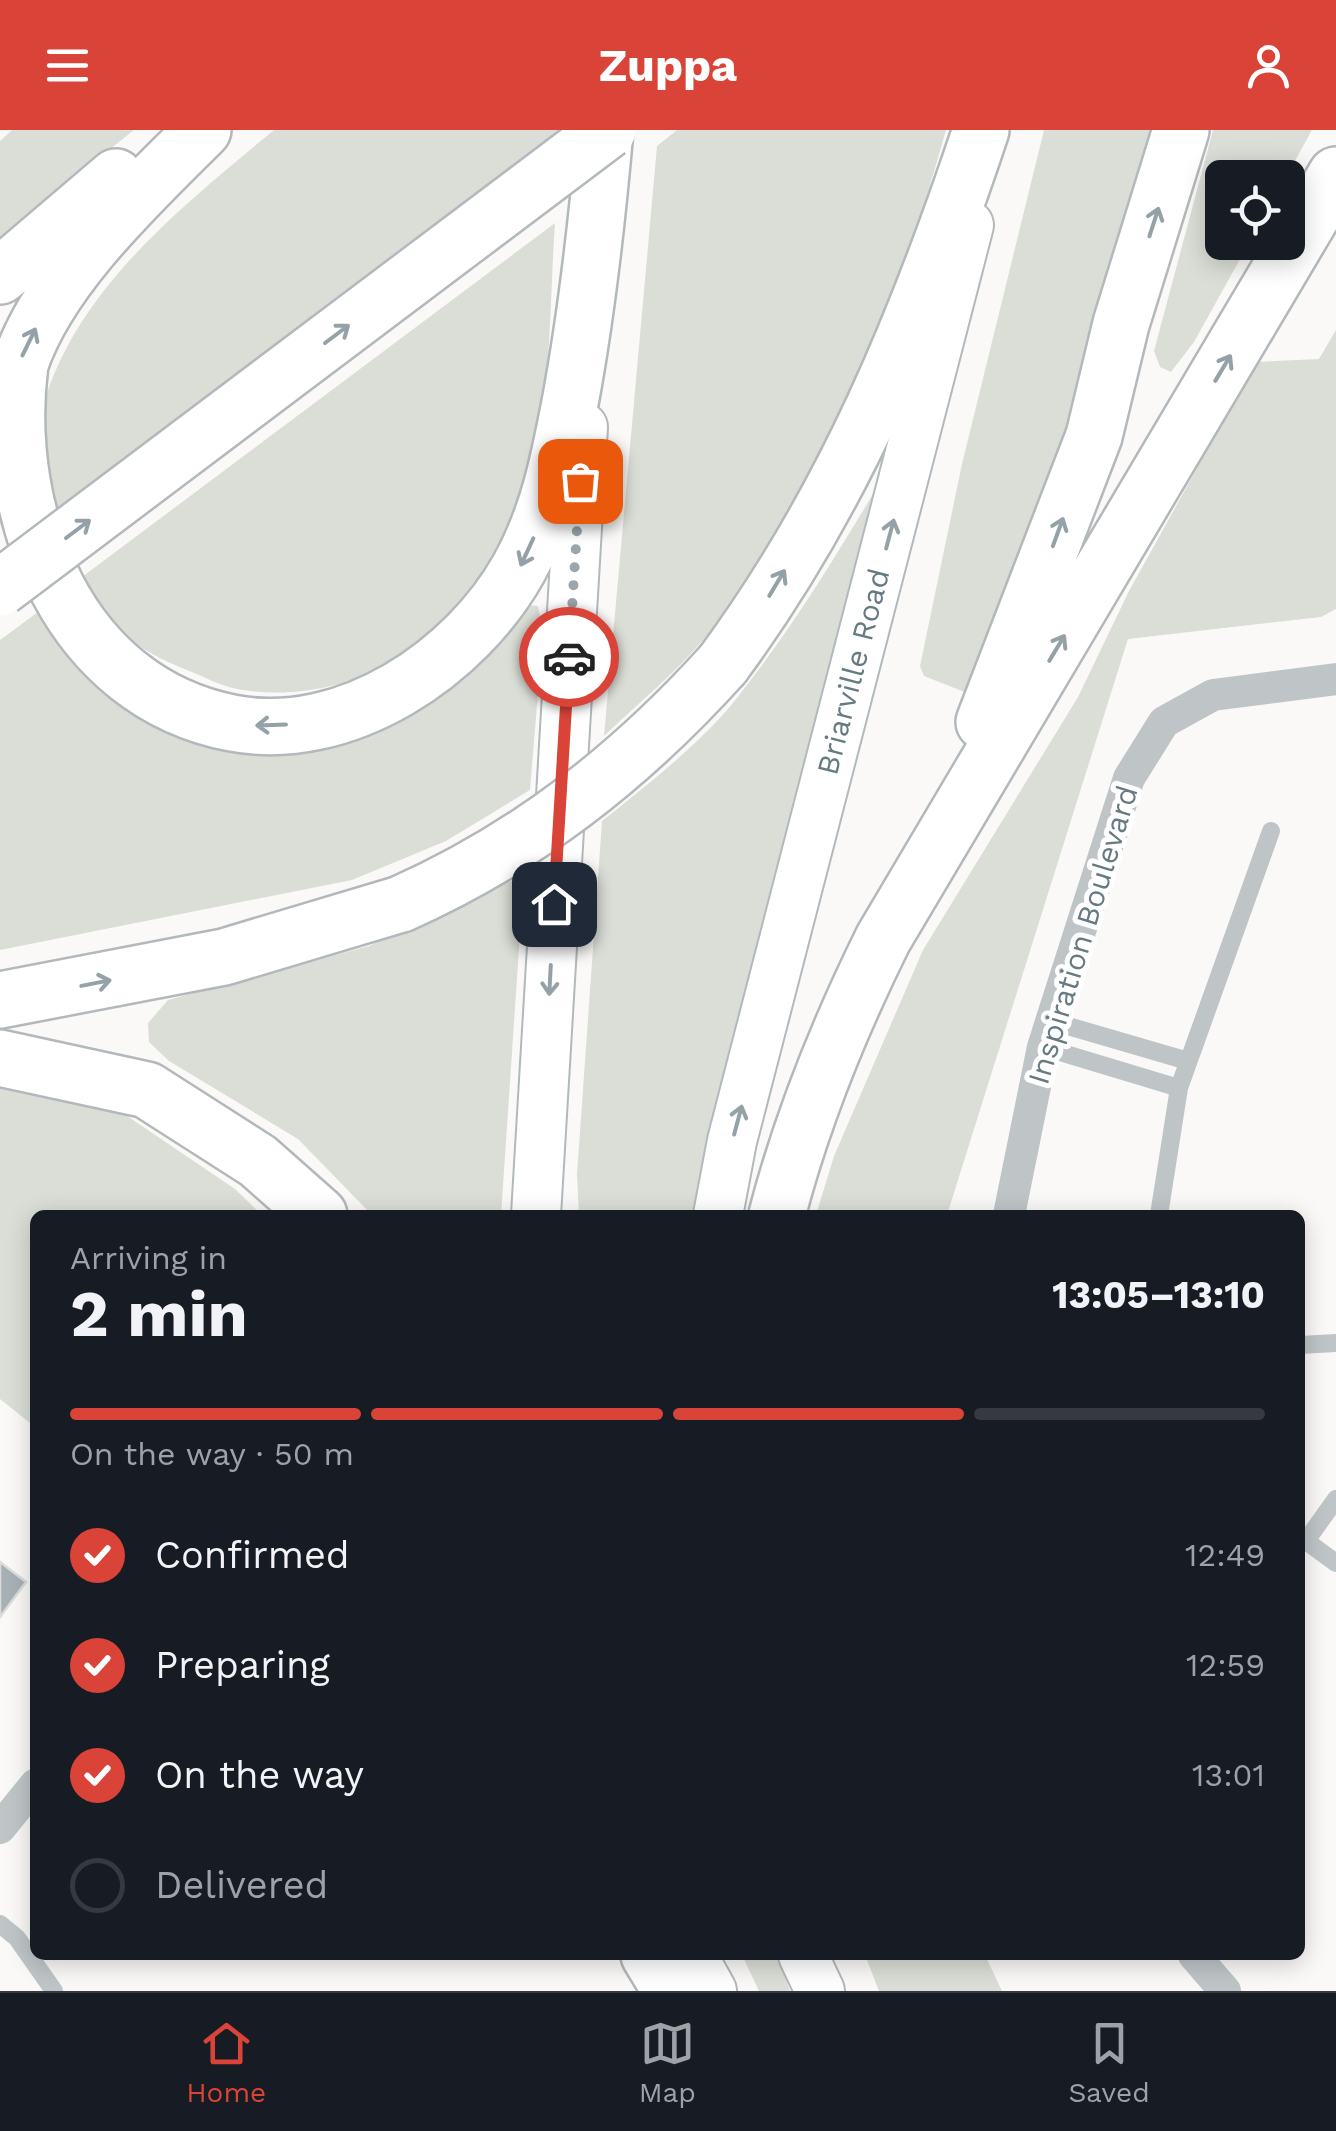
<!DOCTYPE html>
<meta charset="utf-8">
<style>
:root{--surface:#171b24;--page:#242831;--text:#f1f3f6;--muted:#9ea1a6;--line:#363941;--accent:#d94338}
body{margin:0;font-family:"Work Sans",sans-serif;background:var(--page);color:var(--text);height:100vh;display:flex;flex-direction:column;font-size:38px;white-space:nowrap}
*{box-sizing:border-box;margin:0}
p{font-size:32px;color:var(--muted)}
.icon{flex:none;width:55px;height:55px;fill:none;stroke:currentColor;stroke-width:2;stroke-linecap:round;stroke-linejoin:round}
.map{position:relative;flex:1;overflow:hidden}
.side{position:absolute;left:30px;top:1080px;width:1275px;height:750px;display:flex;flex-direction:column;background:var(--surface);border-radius:15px;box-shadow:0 5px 25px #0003}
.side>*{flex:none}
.tools{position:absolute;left:1205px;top:30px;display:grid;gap:20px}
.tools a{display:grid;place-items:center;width:100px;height:100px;border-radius:15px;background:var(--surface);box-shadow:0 5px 25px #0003;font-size:50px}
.pin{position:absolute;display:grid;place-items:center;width:85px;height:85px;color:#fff;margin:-42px;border-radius:20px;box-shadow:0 5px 15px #0006}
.courier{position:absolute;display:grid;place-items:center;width:100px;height:100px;margin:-50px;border:8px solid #d94338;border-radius:50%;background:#fff;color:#222;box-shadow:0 2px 12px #0007}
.head em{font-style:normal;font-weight:700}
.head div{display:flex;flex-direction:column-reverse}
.head{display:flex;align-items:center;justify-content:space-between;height:170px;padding:0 40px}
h1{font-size:65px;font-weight:700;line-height:75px}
.bar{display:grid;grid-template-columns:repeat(4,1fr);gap:15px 10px;align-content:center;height:120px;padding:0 40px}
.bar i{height:12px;border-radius:8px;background:var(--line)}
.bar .current{background:var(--accent)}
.bar p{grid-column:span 4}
ol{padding:0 40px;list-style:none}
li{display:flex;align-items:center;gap:30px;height:110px}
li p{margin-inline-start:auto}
li .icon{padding:10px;border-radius:50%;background:var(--accent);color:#fff;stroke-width:4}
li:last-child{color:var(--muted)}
li i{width:55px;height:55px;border:5px solid var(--line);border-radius:50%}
header{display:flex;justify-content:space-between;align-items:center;height:130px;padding:0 40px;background:var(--accent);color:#fff;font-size:45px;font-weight:700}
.tab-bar{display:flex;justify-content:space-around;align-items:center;height:140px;border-top:2px solid var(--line);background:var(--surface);font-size:28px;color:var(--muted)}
.tab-bar a{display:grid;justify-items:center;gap:5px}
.tab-bar .current{color:var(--accent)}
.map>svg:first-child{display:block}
</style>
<header><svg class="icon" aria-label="menu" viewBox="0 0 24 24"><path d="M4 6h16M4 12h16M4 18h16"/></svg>Zuppa<svg class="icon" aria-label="person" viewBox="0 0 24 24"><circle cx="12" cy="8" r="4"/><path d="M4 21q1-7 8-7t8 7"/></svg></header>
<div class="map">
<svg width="1336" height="1861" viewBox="0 0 1336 1861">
<rect width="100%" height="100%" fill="#faf9f8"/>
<!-- green -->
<path fill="#dbded7" d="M12,0h122l-134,107v-96z
M274,0h288l-519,390c-1,-30 -11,-70 -4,-99 29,-126 141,-213 235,-291z
M677,0h269c-48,173 -118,350 -229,493 -32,42 -75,77 -113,113l53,-590z
M1044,0h117l-81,290 -113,273 -43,-17 -4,-10 42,-202z
M1213,0h99l-26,47 -64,1v64l27,1 -55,99 -23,30 -11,-5 -6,-16z
M555,93c-7,103 -2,212 -42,308 -43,105 -162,179 -276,158 -17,-3 -34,-13 -50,-19 -49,-19 -83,-45 -109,-90z
M1336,200v279l-15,8 -193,22 -181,576h-131l18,-59 89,-206 155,-253 51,-106 127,-229 63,-3z
M882,349l-181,736h-122l-2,-41 25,-353c45,-36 93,-73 131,-118 57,-71 103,-147 149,-224z
M528,475l10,1 5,26 -13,158 -84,51 -94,39 -352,70v-310l38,-28 50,59 264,65 84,-37 51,-45z
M524,745l-23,340h-129l-74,-76 -129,-78 -20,-19 -1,-19 20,-23 201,-54z
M0,956l111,19 124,84 27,26h-227v212l-35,-28z
M742,1825h35l13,36h-31z
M865,1825h120l17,36h-123z"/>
<!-- building -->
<path fill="#a6b1b5" stroke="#dbdbda" stroke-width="2.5" d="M0,1432l26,20 -26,35z"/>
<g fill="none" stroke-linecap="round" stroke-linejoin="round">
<!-- secondary casing -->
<g stroke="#b2b9bc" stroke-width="52">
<g id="secondary">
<path d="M536,1085l47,-788"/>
<path id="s1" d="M718,1085l14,-74 237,-916"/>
<path d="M692,1825l20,36"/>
<path d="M803,1825l17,36"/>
</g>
</g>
<!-- highway casing -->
<g stroke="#b3b9bb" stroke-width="60">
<path id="highway" d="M203,0c-64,64 -154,147 -183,234 -20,155 51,328 212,359 114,22 234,-60 287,-155 29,-52 40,-108 51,-165 17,-91 27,-181 35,-273
M0,146l116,-99
M723,534c121,-164 194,-342 258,-534
M984,592l110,-286 27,-112 60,-194
M0,870l224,-43 177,-53
M0,928l147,32 111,71 61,54
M777,1085c25,-96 62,-187 106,-276l453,-764
M649,1825l22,36"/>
</g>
<!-- lane -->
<path stroke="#bfc5c7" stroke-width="18" d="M1051,891l137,40
M1043,917l136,41
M1159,1085l20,-127 92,-257
M1300,1215l36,-2
M1336,1369l-30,42 30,22
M0,1794l17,14 37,53"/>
<!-- street -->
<path stroke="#bfc5c7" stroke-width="32" d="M1009,1085l34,-168 86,-269 35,-56 49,-27 123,-16
M0,1698l35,-43
M1194,1825l31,36"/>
<!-- secondary -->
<use href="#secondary" stroke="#fff" stroke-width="48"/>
<!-- highway -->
<use href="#highway" stroke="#fff" stroke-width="55"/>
<!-- highway-bridge casing -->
<g stroke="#b3b9bb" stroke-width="60" stroke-linecap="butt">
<path id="highway-bridge" d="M0,458l608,-458
M401,774c126,-56 229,-137 322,-240"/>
</g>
<!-- highway-bridge -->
<use href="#highway-bridge" stroke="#fff" stroke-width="55"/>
</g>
<!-- one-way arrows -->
<defs><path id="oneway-shaft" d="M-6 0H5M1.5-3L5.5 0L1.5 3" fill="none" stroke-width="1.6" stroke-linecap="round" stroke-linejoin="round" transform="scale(2.5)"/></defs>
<g stroke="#94a2a7">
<use href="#oneway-shaft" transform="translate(1154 92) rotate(-72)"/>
<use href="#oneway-shaft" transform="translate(337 204) rotate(-37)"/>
<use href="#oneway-shaft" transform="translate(29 212) rotate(-64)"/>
<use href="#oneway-shaft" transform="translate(1223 238) rotate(-59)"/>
<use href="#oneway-shaft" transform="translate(78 399) rotate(-37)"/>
<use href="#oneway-shaft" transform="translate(1058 402) rotate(-70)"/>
<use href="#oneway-shaft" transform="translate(890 404) rotate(-75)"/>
<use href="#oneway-shaft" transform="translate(527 422) rotate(115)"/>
<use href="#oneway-shaft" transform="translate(777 453) rotate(-59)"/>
<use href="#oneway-shaft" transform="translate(1057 518) rotate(-59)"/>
<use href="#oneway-shaft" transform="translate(271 595) rotate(178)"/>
<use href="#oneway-shaft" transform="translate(550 850) rotate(93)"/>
<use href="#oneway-shaft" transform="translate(96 853) rotate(-11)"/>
<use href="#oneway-shaft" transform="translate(738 990) rotate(-75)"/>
</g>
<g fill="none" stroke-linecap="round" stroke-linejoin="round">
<!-- done -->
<path stroke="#9aa6ab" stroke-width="10" stroke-dasharray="0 18" d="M569,527l11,-176"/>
<!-- route -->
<path stroke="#d94338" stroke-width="12" d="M554,774l15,-247"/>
</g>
<g text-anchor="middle" stroke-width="10" stroke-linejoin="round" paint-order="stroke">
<!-- street labels -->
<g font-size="30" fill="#667a81" stroke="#fff">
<text dy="10" stroke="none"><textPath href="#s1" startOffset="560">Briarville Road</textPath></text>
<text transform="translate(1083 805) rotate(-73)" y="10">Inspiration Boulevard</text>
</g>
</g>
</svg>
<div class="tools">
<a><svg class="icon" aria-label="locate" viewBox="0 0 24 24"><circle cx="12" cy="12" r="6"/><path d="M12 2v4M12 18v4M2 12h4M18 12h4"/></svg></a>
</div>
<div class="pin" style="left:580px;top:351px;background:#ea580c"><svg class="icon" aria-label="bag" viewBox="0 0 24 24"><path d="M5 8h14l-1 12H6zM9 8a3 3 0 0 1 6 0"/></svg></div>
<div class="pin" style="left:554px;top:774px;background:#1f2937"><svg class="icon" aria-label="home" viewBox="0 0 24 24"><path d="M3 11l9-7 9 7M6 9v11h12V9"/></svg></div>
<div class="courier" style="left:569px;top:527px"><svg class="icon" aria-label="car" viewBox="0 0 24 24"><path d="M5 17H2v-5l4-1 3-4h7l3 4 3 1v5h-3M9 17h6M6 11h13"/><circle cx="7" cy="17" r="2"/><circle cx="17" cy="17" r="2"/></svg></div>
<section class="side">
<div class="head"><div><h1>2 min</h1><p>Arriving in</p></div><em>13:05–13:10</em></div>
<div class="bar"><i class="current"></i><i class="current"></i><i class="current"></i><i></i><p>On the way · 50 m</p></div>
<ol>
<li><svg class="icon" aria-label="check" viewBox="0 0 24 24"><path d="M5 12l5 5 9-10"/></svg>Confirmed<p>12:49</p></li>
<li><svg class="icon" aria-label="check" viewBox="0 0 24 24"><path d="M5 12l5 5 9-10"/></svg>Preparing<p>12:59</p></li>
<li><svg class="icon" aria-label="check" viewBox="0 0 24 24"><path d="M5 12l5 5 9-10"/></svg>On the way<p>13:01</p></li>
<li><i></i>Delivered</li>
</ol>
</section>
</div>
<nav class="tab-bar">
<a class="current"><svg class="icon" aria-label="home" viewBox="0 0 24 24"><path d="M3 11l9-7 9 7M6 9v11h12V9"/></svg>Home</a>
<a><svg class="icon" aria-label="map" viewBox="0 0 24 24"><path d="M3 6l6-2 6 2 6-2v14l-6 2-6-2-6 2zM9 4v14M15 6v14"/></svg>Map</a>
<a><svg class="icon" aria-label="saved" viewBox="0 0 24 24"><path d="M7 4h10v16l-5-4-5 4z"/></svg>Saved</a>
</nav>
